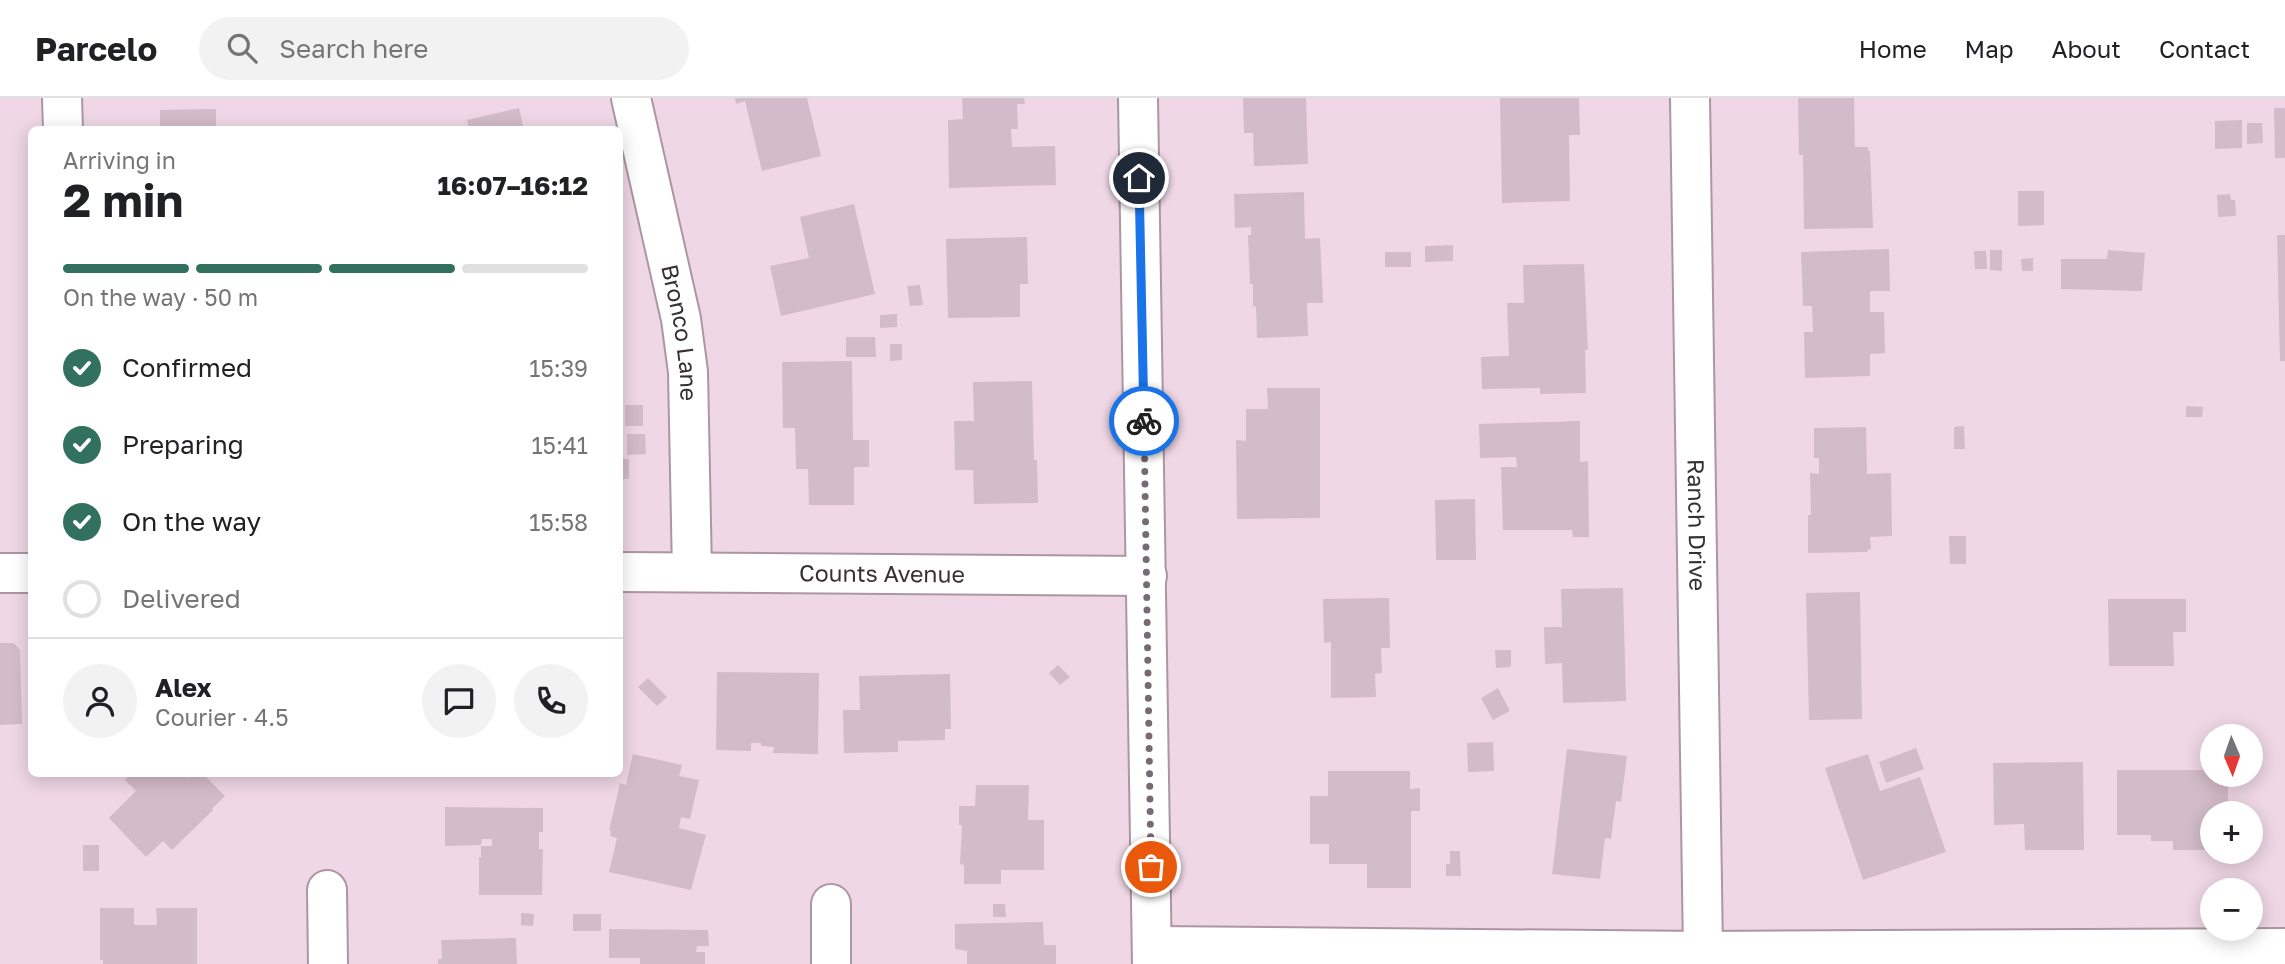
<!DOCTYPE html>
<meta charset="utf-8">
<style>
:root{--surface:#fff;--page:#f2f2f2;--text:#202124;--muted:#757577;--line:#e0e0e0;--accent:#32715e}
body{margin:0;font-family:"Golos Text",sans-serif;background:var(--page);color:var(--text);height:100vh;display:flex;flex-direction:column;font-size:26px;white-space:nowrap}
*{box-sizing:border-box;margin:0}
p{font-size:23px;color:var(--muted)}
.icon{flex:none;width:38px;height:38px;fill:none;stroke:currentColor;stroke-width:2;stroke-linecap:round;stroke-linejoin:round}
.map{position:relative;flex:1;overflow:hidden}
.details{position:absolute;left:28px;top:28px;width:595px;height:651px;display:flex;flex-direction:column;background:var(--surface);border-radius:10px;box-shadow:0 4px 18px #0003}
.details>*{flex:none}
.needle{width:46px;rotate:178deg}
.fabs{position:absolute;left:2200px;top:626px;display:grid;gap:14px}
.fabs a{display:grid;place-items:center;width:63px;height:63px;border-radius:50%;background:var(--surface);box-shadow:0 4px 18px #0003;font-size:35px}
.pin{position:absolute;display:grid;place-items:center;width:60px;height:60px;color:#fff;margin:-30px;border:4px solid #fff;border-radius:50%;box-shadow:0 2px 7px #0007}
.courier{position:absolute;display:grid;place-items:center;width:70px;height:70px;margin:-35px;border:5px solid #1a73e8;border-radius:50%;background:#fff;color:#222;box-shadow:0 2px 9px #0007}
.summary em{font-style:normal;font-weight:700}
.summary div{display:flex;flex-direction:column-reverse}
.summary{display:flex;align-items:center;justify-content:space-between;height:119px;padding:0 35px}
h1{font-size:46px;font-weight:700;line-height:52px}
.bar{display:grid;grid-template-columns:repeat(4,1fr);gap:10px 7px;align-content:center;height:84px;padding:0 35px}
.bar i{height:9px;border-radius:5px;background:var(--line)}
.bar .active{background:var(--accent)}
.bar p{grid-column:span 4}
.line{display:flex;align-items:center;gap:18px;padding:0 35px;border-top:2px solid var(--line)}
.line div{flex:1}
.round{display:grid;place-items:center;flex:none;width:74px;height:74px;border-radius:37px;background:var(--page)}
ol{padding:0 35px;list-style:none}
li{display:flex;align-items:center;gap:21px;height:77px}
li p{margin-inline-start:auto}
li .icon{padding:7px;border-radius:50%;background:var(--accent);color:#fff;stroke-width:4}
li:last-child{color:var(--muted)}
li i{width:38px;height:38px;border:4px solid var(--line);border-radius:50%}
header{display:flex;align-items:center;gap:42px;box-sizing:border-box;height:98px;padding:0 35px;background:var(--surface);border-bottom:2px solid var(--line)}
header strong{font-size:33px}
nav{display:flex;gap:38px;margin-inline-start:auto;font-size:24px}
.search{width:490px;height:63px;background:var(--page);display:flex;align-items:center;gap:18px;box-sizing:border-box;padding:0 24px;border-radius:38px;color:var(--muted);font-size:26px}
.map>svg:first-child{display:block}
</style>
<header>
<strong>Parcelo</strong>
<div class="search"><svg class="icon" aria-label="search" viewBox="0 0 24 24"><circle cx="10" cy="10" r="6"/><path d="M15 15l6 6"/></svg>Search here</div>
<nav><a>Home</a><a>Map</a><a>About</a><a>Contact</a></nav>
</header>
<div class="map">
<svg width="2285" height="866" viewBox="0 0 2285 866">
<rect width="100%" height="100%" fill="#efd7e5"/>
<!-- building -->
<path fill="#d3bcc9" d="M735,0h72l14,58 -59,15 -17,-70 -9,3z
M962,0h62l1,6h-8l1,25h-7l1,18 43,-1 1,39 -107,3 -1,-68 15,-1z
M1243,0h63l2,66 -54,2 -1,-33h-9z
M1500,0h79l1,37h-11l1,66 -68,2z
M1798,0h56l1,49h13v4h2l3,77 -69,1 -1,-74h-4z
M519,10l5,22h-55l-2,-10z
M2274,10h11v50h-10z
M216,11v21h-56v-20z
M2242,22v28l-27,1v-28z
M2247,25h15l1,20 -16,1z
M2018,93h26v34l-26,1z
M1304,94l1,47 15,-1 3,65h-16l1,33 -51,2 -1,-32 -3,1v-23h-3l-2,-49h3v-8l-16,1 -1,-34z
M2230,96l1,6h4l1,16 -18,1 -1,-22z
M854,106l21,90 -94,22 -11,-50 39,-8 -9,-41z
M2277,137h8v126h-5z
M1027,139l1,47h-8v33l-72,1 -2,-79z
M1453,147v16l-28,1v-16z
M1889,151l1,42h-20v21h14l1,41 -15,1v22l-65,2 -1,-46h9l-1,-26h-9l-2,-54z
M1990,152h12v21l-12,-1z
M2108,152l37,3 -3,38 -81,-2v-30h46z
M1974,153h12l1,18h-12z
M1385,154h26v15h-26z
M2033,160v13h-11l-1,-12z
M1584,166l4,86h-3l1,43 -46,1v-6l-58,1 -1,-32 28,-1 -2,-53h17l-1,-38z
M920,187l3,20 -13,1 -3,-20z
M897,216v13l-17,1v-13z
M846,239h29l1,20h-30z
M890,246h12v16l-12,1z
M852,263l1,79h16v27h-15v38h-45l-1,-36h-12l-1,-41h-12l-1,-66z
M1032,283l2,79h3l1,43 -64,1 -1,-34h-18l-1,-49h20l-1,-39z
M1267,290h53v130l-83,1 -1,-79 10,1v-32h22z
M625,307h18v21h-18z
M2186,308l17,1 -1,10h-16z
M1580,323v41l8,-1 1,76h-16l-1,-7h-69l-2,-63h16l-1,-10 -36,1 -1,-34z
M1964,328l1,23h-11v-22z
M1866,329l1,47 24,-1 1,63 -22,1 1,12 -4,1 1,2 -60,1v-38h3l-1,-42 9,1v-16h-5v-30z
M627,336h18l1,20 -19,1z
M620,361h9v20h-9z
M1475,401l1,61h-40l-1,-60z
M1949,438h17v28h-16z
M1623,490l3,113 -63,2 -1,-40 -17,1 -1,-37h18l-1,-38z
M1860,494l2,127 -53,1 -3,-127z
M1389,500l1,50h-9l1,25 -7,1 1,23 -45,1v-56l-7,1 -1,-44z
M2108,501h78v33h-13l1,34h-65z
M0,545h14l6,7 2,74 -22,1z
M1495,552h16v17l-15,1z
M1058,567l12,12 -10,8 -11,-12z
M717,574l102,1 -1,81 -45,-1 1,-6 -13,-1v-3h-10v8l-35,-1z
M950,576l1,55h-6v11l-47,1v11l-54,1 -1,-43h17l-1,-34z
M648,580l19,19 -10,9 -19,-19z
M1498,590l12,23 -17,9 -12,-22z
M1493,644l1,29 -26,1 -1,-29z
M1916,650l8,21 -38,14 -7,-21z
M1567,651l60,7 -6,46 -5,-1 -5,38 -6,-1 -5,41 -48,-5z
M633,656l49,11 -3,11 20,4 -9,39 -9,-2 -2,11 27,7 -15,55 -82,-18 8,-34 -7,-2 1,-5h-2l11,-48 6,2z
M1868,656l12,37 40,-14 26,75 -83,28 -38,-112z
M2083,664l1,88h-59l-1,-26 -30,1 -1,-62z
M2117,672h95v5h16v39h-16v36h-39v-9h-22v-6h-34z
M1328,673h82v18l10,-1v23h-9v77h-44v-24h-38v-20h-19v-48h18z
M131,676h53l4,4 5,-4h10l22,22 -13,13 1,1 -41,40 -9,-9 -17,16 -37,-39 27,-27 -11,-11z
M976,687h53l-1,35h16v50h-43v14h-37v-19l-4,-1 2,-39h-3v-19h16z
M445,709l98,1v24h-4v17h4l-1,46h-63v-38l2,1v-12h11v-7h-10l-1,6 -36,1z
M83,747h16v26h-16z
M1450,753h10l1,25h-15v-12h4z
M993,806h12l1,13h-13z
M100,810h34v17h23l-1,-17h41v56h-94v-4h-3z
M521,815l13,1 -1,12 -12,-1z
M573,816h28v17h-28z
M1043,824l1,23h12v19h-89v-13l-12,-2v-25z
M609,831l99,1 1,16h-12l-1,6h9v12h-65v-6h-31z
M516,840l1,26h-79v-5h4l-1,-19z"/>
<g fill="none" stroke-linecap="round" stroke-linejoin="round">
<!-- minor casing -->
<g stroke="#ac96a3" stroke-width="42">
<g id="minor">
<path d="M62,0l1,32"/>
<path id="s1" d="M631,0l50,221 7,53 4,200"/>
<path d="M1138,0l14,866"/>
<path id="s2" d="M1690,0l13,853"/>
<path id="s3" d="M620,474l527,4"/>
<path d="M0,475h32"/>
<path d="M327,792l1,74"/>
<path d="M831,806v60"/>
<path d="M1153,848l550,5 582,-3"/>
</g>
</g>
<!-- minor -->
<use href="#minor" stroke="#fff" stroke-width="38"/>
</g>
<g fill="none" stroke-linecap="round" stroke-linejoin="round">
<!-- done -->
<path stroke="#786a73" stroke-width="7" stroke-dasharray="0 12.6" d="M1144,323l7,446"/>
<!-- route -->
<path stroke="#1a73e8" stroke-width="9" d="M1139,80l5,243"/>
</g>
<g text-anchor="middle" stroke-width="7" stroke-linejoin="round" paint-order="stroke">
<!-- street labels -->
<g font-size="23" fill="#382f35" stroke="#fce5f3">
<text dy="8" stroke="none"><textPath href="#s1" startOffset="240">Bronco Lane</textPath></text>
<text dy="8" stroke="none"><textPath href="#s2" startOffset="427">Ranch Drive</textPath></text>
<text dy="8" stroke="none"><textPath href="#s3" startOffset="262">Counts Avenue</textPath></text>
</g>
</g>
</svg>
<div class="fabs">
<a><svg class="needle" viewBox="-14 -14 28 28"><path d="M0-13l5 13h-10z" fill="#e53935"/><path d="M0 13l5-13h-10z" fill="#757577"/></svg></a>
<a>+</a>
<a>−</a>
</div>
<div class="pin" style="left:1151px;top:769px;background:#ea580c"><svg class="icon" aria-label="bag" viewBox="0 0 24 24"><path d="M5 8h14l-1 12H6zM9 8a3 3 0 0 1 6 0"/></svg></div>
<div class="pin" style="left:1139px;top:80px;background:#1f2937"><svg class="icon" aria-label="home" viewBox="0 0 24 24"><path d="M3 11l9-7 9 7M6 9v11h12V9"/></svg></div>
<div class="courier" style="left:1144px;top:323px"><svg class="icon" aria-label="bike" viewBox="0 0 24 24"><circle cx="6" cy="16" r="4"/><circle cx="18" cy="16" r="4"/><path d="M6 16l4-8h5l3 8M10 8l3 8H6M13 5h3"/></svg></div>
<section class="details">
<div class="summary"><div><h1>2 min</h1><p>Arriving in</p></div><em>16:07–16:12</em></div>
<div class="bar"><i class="active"></i><i class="active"></i><i class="active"></i><i></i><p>On the way · 50 m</p></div>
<ol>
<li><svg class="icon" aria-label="check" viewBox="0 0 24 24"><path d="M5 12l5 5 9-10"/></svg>Confirmed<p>15:39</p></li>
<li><svg class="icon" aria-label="check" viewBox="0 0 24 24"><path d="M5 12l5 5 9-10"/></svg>Preparing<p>15:41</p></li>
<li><svg class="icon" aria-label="check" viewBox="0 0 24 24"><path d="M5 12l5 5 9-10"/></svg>On the way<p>15:58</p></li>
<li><i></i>Delivered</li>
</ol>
<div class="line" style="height:126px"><a class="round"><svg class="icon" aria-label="person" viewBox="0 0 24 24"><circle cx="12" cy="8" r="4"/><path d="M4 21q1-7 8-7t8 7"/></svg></a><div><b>Alex</b><p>Courier · 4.5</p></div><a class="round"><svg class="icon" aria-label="chat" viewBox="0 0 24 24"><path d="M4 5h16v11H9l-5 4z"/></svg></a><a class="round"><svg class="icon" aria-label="phone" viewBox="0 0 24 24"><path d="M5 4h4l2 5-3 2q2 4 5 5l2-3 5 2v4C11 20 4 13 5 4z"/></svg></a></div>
</section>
</div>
